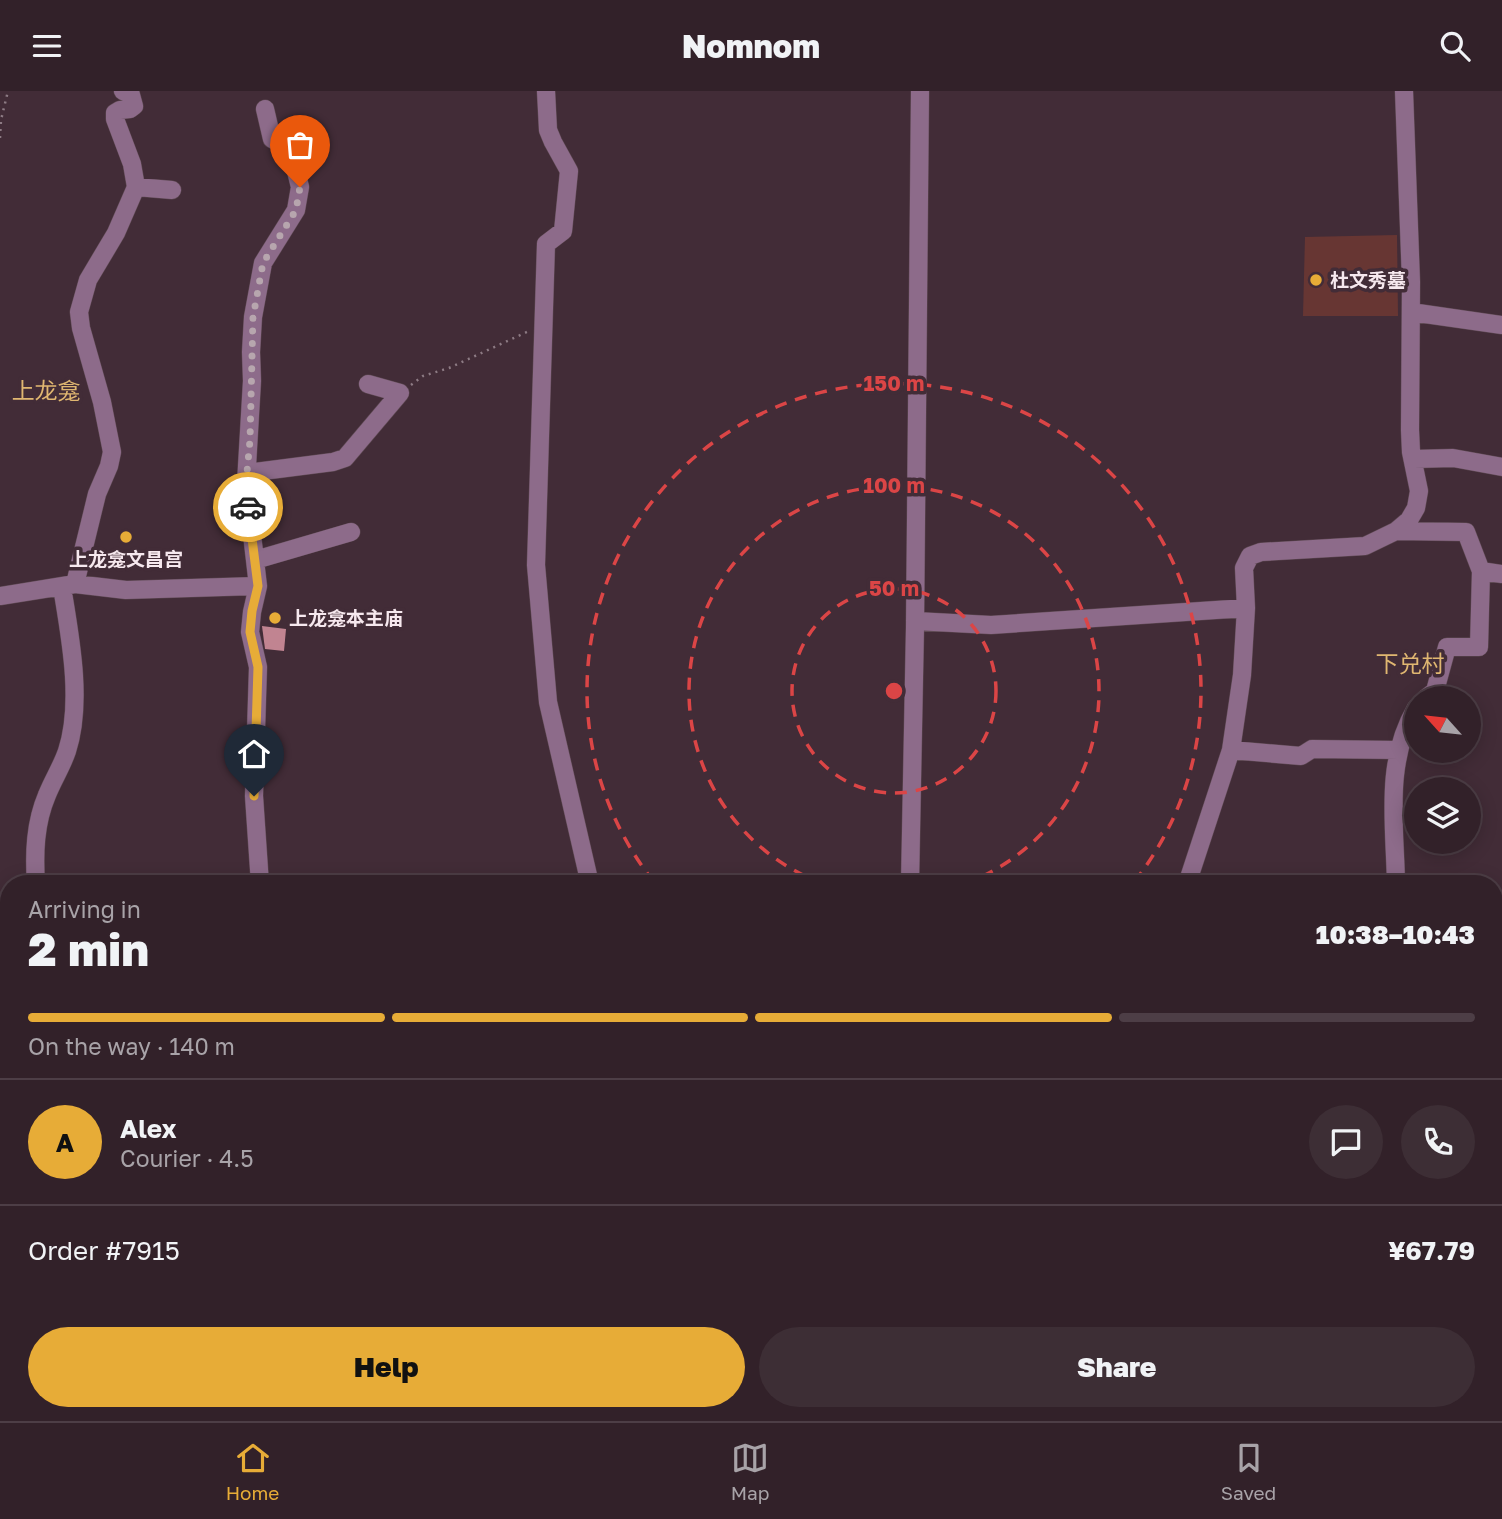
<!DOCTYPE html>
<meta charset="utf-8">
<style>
:root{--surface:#322129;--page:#3d2e35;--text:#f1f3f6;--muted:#a8a3a8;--line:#4d3e46;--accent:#e7ac37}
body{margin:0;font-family:"Golos Text","Noto Sans SC",sans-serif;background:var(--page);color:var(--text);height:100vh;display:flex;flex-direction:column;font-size:26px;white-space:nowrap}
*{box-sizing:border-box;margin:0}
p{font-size:23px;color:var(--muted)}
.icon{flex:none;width:38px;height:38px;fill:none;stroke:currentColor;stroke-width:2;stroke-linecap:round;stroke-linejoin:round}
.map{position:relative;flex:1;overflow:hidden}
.drawer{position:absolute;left:0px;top:784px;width:1503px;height:546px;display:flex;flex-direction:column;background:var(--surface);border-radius:28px 28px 0 0;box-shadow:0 4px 18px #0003,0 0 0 2px var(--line)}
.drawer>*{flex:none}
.needle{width:46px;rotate:297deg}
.buttons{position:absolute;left:1404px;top:595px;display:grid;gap:14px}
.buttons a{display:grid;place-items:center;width:77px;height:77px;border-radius:50%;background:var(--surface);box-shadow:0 4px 18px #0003,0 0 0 2px var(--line);font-size:35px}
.pin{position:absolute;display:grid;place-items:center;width:60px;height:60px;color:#fff;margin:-72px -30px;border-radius:50% 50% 50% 0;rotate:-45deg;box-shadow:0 0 7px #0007}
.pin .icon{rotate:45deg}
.courier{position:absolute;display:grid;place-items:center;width:70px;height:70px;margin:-35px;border:5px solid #e7ac37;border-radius:50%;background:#fff;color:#222;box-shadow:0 2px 9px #0007}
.overview em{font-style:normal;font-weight:800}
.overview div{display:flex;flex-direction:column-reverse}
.overview{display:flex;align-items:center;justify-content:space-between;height:119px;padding:0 28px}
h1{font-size:46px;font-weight:800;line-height:52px}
.bar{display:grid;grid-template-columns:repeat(4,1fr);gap:10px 7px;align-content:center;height:84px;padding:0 28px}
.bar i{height:9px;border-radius:5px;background:var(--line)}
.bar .selected{background:var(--accent)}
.bar p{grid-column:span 4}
.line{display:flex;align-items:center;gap:18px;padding:0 28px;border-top:2px solid var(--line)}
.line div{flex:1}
.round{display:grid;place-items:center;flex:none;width:74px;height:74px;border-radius:37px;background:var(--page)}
.cta{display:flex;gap:14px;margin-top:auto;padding:14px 28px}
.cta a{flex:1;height:80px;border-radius:42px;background:var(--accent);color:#111;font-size:28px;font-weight:800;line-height:80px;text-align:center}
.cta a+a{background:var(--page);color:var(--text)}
header{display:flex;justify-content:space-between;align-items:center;height:91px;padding:0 28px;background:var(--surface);font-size:32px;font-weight:800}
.menu{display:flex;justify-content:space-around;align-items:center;height:98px;border-top:2px solid var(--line);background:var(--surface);font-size:19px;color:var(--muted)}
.menu a{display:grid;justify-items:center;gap:4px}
.menu .selected{color:var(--accent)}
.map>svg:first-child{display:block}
</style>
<header><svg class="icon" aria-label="menu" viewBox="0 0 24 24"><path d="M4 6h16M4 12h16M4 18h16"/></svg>Nomnom<svg class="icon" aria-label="search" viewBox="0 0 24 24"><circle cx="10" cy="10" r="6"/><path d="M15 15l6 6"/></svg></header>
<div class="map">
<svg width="1502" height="1330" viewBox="0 0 1502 1330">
<rect width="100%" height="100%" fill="#422c37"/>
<!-- green -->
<path fill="#673633" d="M1397,144l1,81h-95l2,-79z"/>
<!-- building -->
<path fill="#c18491" d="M262,535l24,3 -2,22 -19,-2z"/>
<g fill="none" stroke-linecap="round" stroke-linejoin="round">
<!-- minor casing -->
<g stroke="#5f4a54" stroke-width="19">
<path id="minor" d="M546,0l2,39 5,12 16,29 -6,60 -17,13 -10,321 12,137 42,182
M136,96l36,3
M1411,221l91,13
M1414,368l39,-1 49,9
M247,382l86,-11 12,-4 55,-65 -32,-9
M1396,440l70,1 15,39 21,3
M255,469l96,-28
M75,493l22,-90 12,-28 3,-14 -10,-50 -21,-74 -2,-16 9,-32 28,-47 20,-46 -4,-23 -17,-45v-6l5,-3 10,-1 4,-3 -3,-11 -8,-4
M0,505l75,-12 51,6 132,-4
M915,530l76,4 255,-17
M1426,607l9,-7 12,-44h32l2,-76
M1231,659l70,6 11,-7 87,1
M36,793c-2,-31 -1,-61 11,-89 6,-15 15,-29 20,-44 16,-49 3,-115 -5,-164
M260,793l-6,-88 4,-129 -8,-35 2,-20 6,-26 -12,-103 6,-102 -1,-29 2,-35 10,-54 33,-53 4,-23 -5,-20 -14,-23 -9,-5 -7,-30
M910,793l5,-257 5,-536
M1187,793l44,-134 11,-75 4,-67 -2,-40 6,-12 11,-4 104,-6 31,-15 13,-11 7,-12 3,-17 -8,-39 -1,-22 1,-148 -7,-191
M1396,793c-1,-59 -12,-122 20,-176
M8,942l1,-4
M668,1321l2,9
M1097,1321v9
M234,1330l2,-9"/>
</g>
<!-- path -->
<path stroke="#8d7b84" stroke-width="2.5" stroke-dasharray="2 5" stroke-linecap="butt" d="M0,47l1,-18 7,-29
M1322,189l74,2
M411,294l12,-9 26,-8 80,-37
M1303,1330l1,-9"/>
<!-- minor -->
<use href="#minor" stroke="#8d6b8a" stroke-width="18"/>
</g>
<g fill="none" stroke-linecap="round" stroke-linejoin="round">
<!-- done -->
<path stroke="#b7a6ae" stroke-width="7" stroke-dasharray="0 12.6" d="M248,416l-2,-24 4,-43 3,-123 10,-54 33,-53 4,-23"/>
<!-- route -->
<path stroke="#e7ac37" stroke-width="9" d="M248,416l10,79 -6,25 -2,21 8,35 -4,129"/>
</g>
<!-- distance rings -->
<g fill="none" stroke="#db4546" stroke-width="3.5" stroke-dasharray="12 9">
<circle cx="894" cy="600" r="102"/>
<path d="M824 793A205 205 0 1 1 964 793"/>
<path d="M654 791A307 307 0 1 1 1134 791"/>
</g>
<!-- markers -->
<g fill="#e7ac37" stroke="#422c37" stroke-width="2.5">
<circle cx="1316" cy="189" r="7"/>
<circle cx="126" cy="446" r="7"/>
<circle cx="275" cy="527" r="7"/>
</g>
<g text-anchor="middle" stroke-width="7" stroke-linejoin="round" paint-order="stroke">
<!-- poi labels -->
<g font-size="19" font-weight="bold" fill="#f6e8ee" stroke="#422c37" text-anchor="start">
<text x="1330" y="196">杜文秀墓</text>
<text x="126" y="475" text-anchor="middle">上龙龛文昌宫</text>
<text x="289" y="534">上龙龛本主庙</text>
</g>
<!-- quarter labels -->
<g font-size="23" fill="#e0b771" stroke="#422c37">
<text x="46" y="308">上龙龛</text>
<text x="1410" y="581">下兑村</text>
</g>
</g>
<circle cx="894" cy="600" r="10" fill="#db4546" stroke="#422c37" stroke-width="3.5"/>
<g font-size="21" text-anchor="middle" font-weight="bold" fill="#db4546" stroke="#422c37" stroke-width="7" stroke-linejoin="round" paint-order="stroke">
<text x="894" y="300">150 m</text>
<text x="894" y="402">100 m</text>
<text x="894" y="505">50 m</text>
</g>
</svg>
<div class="buttons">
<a><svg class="needle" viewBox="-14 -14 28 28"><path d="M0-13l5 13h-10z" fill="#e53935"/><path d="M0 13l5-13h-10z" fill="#a8a3a8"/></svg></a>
<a><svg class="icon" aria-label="layers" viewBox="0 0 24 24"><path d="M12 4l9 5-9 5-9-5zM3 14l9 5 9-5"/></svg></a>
</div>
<div class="pin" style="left:300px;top:96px;background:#ea580c"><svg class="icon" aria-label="bag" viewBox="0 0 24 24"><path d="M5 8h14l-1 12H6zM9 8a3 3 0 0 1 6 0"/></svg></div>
<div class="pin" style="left:254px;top:705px;background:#1f2937"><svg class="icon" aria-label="home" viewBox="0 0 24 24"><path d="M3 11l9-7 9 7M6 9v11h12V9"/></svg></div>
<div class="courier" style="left:248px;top:416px"><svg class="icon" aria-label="car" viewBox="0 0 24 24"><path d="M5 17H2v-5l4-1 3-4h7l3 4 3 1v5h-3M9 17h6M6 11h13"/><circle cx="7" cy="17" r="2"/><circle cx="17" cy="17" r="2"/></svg></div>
<section class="drawer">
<div class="overview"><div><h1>2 min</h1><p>Arriving in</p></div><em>10:38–10:43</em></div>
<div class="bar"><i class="selected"></i><i class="selected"></i><i class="selected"></i><i></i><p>On the way · 140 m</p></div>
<div class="line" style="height:126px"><b class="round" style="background:var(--accent);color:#111">A</b><div><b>Alex</b><p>Courier · 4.5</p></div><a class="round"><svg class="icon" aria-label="chat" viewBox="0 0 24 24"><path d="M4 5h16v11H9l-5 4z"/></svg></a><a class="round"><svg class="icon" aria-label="phone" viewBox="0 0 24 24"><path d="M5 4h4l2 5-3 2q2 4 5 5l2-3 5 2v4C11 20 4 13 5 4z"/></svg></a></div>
<div class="line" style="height:91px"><div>Order #7915</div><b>¥67.79</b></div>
<div class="cta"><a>Help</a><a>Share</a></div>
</section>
</div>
<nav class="menu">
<a class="selected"><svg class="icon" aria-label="home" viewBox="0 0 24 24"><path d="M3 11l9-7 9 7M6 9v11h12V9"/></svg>Home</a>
<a><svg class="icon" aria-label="map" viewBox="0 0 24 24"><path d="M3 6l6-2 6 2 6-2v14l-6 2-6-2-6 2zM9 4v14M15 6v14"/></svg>Map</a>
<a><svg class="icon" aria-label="saved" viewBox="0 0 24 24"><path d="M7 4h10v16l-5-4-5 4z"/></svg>Saved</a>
</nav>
